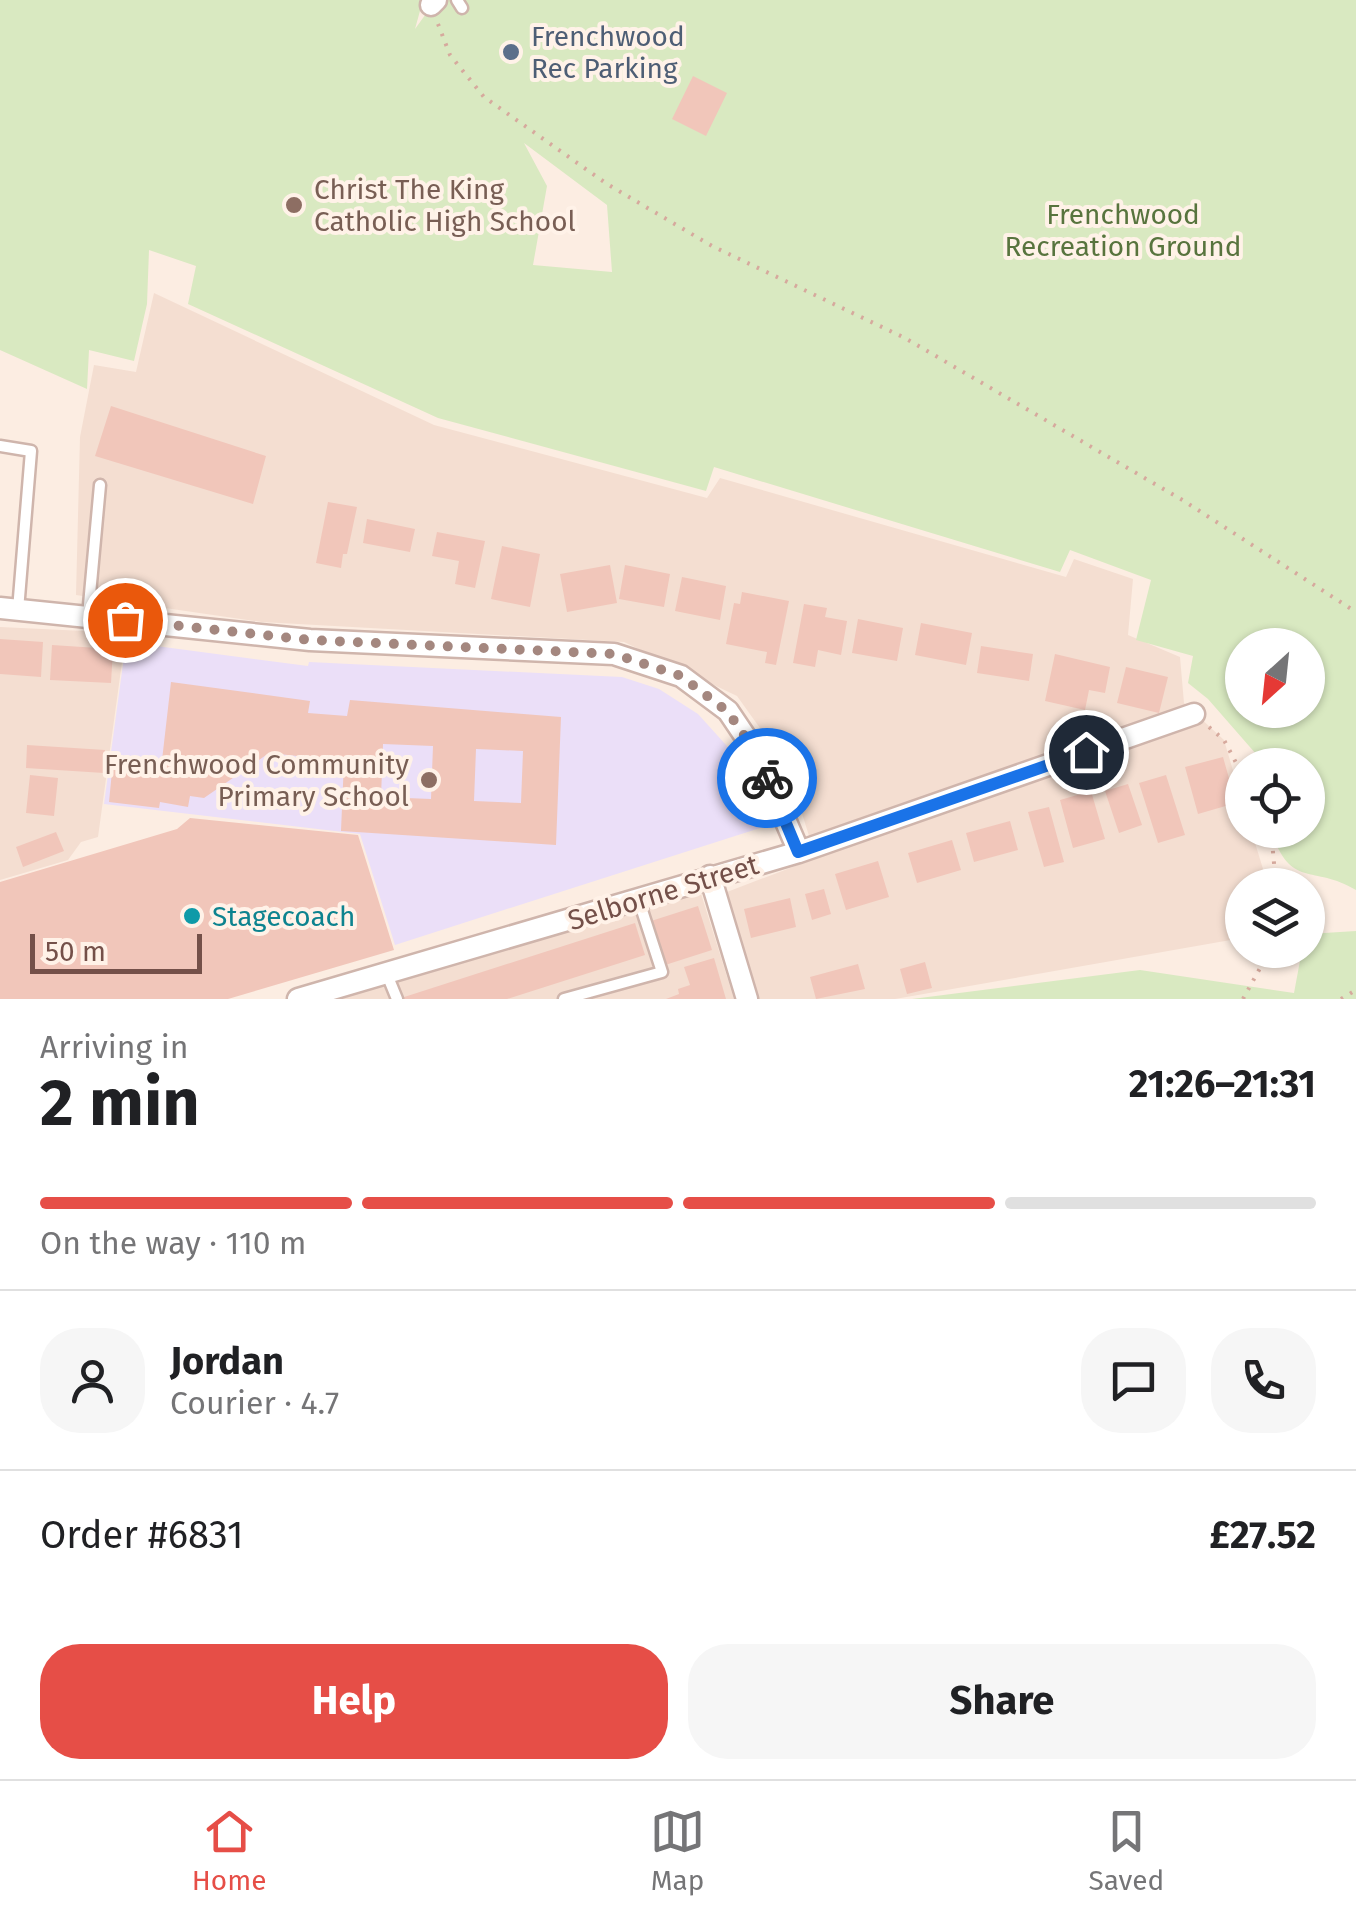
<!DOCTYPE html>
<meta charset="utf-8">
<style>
:root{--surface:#fff;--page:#f6f6f6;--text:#202124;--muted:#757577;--line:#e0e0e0;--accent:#e64e47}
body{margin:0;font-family:"Fira Sans",sans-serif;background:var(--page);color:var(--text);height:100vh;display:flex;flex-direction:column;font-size:38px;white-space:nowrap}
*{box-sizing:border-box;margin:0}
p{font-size:32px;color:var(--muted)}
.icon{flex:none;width:55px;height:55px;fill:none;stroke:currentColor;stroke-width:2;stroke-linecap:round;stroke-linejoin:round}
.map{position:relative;height:999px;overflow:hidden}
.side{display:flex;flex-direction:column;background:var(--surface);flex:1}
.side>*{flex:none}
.needle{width:65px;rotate:207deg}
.fabs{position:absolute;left:1225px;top:628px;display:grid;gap:20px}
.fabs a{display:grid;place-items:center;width:100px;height:100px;border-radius:50%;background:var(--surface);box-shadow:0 2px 8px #0004;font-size:50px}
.scale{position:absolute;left:30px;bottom:25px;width:172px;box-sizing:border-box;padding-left:10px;border:5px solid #745049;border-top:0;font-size:28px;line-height:35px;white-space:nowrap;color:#745049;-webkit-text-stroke:8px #fff2e8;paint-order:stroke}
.pin{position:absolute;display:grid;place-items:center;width:85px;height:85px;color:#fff;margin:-42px;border:5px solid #fff;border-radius:50%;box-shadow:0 2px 10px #0007}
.courier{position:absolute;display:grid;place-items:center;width:100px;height:100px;margin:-50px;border:8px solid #1a73e8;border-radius:50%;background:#fff;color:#222;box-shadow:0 2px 12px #0007}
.overview em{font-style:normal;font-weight:700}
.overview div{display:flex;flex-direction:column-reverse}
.overview{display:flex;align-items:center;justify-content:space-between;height:170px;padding:0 40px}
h1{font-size:65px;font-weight:700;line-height:75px}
.bar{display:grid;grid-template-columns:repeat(4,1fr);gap:15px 10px;align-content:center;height:120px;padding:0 40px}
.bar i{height:12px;border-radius:8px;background:var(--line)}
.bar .selected{background:var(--accent)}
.bar p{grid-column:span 4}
.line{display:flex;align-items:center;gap:25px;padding:0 40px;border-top:2px solid var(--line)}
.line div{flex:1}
.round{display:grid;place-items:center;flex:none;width:105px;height:105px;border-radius:40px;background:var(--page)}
.cta{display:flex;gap:20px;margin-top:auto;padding:20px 40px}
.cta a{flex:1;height:115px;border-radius:40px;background:var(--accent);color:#fff;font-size:40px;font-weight:700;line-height:115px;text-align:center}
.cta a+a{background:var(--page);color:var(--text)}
.menu{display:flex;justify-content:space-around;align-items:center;height:140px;border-top:2px solid var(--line);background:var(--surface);font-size:28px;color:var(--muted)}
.menu a{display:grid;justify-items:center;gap:5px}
.menu .selected{color:var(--accent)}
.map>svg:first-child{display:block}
</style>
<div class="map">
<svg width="1356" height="999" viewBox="0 0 1356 999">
<rect width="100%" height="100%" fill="#fcede2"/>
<!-- residential -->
<path fill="#f4ded1" d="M154,293l280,132 273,73 13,-20 346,99 8,-18 59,20 -5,56 52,22 4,46 40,37 18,61v29h9l17,55h-26v53l-347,61h-140l-28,-107 89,-34 -29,-92 -50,-70 -113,-54 -362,-20 -186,-27 4,-158 14,-72 42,7z
M0,627l126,6 -28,204 -17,5 -13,18 -68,20z
M698,884l36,115h-394z"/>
<!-- education -->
<path fill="#ebdff8" d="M126,642l182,24 1,-4 313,15 37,12 39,25 38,42 6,-2 24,72 -371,119 -35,-111 -256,-30z"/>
<!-- green -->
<path fill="#d9e9c1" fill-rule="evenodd" d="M0,0h423l-8,29 21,-29h920v890c-43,-26 -66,0 -85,-60h37v-65h-50l-2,-11 -48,-55 -20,-16 5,-27 -57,-16 15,-60 -81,-30 -10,22 -346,-105 -8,24 -268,-73 -250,-114 8,-38 -47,-16 -2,54 -13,57 -45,-11 -2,39 -87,-39zM524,143l83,62 5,67 -79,-7 14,-79zM1242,645h66v65h-66z
M1356,931v68h-444l228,-29 154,23 8,-43h6v-16z"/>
<!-- building -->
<path fill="#f1c6ba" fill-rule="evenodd" d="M693,76l34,17 -21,43 -34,-17z
M111,406l155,50 -13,48 -158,-48z
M328,502l29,5 -10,47h-4l-2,14 -25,-5z
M367,519l48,10 -5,23 -47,-9z
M437,532l48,9 -10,47 -20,-4 4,-23 -27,-5z
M502,546l38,8 -10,53 -39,-8z
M610,565l7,38 -50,9 -7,-38z
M625,565l45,9 -6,33 -45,-8z
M682,577l44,9 -6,34 -45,-9z
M742,592l47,9 -13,64 -11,-2 2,-11 -41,-8 8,-41 6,1z
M804,604l23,4 -2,9 22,4 -6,34 -23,-5 -3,17 -22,-4z
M858,619l45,9 -6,33 -45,-8z
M921,623l51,10 -6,32 -51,-10z
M0,639l43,3 -2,35 -41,-3z
M52,645l61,4 -2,34 -61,-3z
M981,646l52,8 -4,27 -52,-8z
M1055,654l55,13 -5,26 -16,-3 -4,20 -40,-9z
M1126,667l42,10 -9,36 -42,-10z
M171,682l139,19 -2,12 39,3 3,-16 211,17 -5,128 -215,-14 3,-70 -75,-8 -65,45 -14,-2 -2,11 -28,-5 -1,6 -50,-6 4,-41 48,8zM383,744l50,2 -2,53 -50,-2zM476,749l47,2 -2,52 -47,-2z
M27,745l78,5 -1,23 -78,-5z
M1223,757l13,46 -38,11 -13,-47z
M30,775l28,3 -4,38 -28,-3z
M1166,775l19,60 -27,8 -19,-60z
M1128,784l14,41 -23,8 -14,-42z
M1091,791l14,48 -32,9 -13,-48z
M1049,807l15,55 -20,5 -16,-55z
M190,818l168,17 36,115 -166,49h-228v-117l177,-53z
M1010,821l8,29 -44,12 -8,-29z
M56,832l8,19 -41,16 -7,-20z
M952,840l9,30 -44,13 -9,-30z
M878,861l11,36 -43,13 -11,-36z
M824,889l7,25 -19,6 -7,-26z
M790,898l6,29 -45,11 -7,-29z
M698,906l14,44 -50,16 -14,-44z
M635,923l10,32 -138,44h-109z
M714,958l12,41h-60l13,-5 -1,-5 12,-4 -6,-18z
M925,962l7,26 -25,6 -7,-25z
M858,964l7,25 -49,10 -6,-22z"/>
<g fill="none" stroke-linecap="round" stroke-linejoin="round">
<!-- service casing -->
<g stroke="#cfb5ac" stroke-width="15">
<path id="service" d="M457,0l5,8
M0,446l31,5 -13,159
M88,616l12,-131
M386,972l11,27
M564,999l98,-27 -23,-71"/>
</g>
<!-- minor casing -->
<g stroke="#cfb5ac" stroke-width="25">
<path id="minor" d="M431,5l5,-5
M0,608l310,32 304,14 67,22 47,35 29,43 42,98
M710,876l37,123
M298,999l501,-147 395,-138"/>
</g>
<!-- path -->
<path stroke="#d6a99d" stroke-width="4" stroke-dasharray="2.5 8" stroke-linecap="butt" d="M438,24l12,31 34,42 123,87 105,62 193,92 279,163 172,111
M1209,727l15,13 18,34
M1271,830l5,55
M1243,999l27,-49
M1341,999l15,-9"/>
<!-- service -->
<use href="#service" stroke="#fff" stroke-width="10"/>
<!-- minor -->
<use href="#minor" stroke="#fff" stroke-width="20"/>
</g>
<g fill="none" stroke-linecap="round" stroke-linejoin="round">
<!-- done -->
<path stroke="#a4877f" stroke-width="10" stroke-dasharray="0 18" d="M125,620l185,20 304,14 67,22 47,36 29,42 10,24"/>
<!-- route -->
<path stroke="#1a73e8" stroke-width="12" d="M767,778l31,74 288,-100"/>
</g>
<!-- markers -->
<circle fill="#5c6f8a" stroke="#fff2e8" stroke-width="4" cx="511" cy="52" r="10"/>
<g fill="#8d6e63" stroke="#fff2e8" stroke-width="4">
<circle cx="294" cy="205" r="10"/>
<circle cx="429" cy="780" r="10"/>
</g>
<circle fill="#0f9aa8" stroke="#fff2e8" stroke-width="4" cx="192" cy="916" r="10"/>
<g text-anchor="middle" stroke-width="8" stroke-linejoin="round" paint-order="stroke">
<!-- service labels -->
<g font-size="28" fill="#4e5e75" stroke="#fff2e8" text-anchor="start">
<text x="531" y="46">Frenchwood<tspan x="531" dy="32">Rec Parking</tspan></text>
</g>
<!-- education labels -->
<g font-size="28" fill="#785e54" stroke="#fff2e8" text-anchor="start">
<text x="314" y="199">Christ The King<tspan x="314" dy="32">Catholic High School</tspan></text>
<text x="409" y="774" text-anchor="end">Frenchwood Community<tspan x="409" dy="32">Primary School</tspan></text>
</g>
<!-- park labels -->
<g font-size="28" fill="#58743e" stroke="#fff2e8">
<text x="1123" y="224">Frenchwood<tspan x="1123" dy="32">Recreation Ground</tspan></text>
</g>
<!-- street labels -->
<g font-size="28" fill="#745049" stroke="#fff2e8">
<text transform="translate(663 892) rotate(-17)" y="10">Selborne Street</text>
</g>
<!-- culture labels -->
<g font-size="28" fill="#0d838f" stroke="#fff2e8" text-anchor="start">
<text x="212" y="926">Stagecoach</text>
</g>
</g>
</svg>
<div class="fabs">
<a><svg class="needle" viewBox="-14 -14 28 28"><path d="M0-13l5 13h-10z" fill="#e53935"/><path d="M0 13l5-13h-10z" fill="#757577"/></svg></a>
<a><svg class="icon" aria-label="locate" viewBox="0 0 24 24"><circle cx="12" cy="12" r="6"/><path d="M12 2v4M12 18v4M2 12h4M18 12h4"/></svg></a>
<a><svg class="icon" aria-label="layers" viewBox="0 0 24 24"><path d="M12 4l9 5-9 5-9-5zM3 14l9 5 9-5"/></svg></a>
</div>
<div class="scale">50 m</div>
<div class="pin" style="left:125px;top:620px;background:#ea580c"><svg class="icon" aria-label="bag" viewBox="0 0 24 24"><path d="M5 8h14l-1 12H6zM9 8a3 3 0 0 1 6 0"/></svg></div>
<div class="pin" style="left:1086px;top:752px;background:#1f2937"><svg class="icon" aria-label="home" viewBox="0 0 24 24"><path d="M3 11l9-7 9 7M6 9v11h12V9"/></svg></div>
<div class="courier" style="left:767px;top:778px"><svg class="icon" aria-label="bike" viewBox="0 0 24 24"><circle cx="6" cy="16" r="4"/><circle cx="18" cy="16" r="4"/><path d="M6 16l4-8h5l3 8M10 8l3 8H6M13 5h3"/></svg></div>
</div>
<section class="side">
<div class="overview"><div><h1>2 min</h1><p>Arriving in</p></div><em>21:26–21:31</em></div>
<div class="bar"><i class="selected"></i><i class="selected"></i><i class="selected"></i><i></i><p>On the way · 110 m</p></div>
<div class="line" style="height:180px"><a class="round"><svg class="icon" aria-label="person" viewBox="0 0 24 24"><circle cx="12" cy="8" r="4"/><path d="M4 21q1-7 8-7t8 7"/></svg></a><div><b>Jordan</b><p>Courier · 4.7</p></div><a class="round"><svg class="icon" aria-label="chat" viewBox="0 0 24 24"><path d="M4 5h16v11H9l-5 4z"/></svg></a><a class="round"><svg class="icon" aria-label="phone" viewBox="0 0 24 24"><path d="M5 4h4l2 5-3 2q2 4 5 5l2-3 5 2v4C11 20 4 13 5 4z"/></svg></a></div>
<div class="line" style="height:130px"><div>Order #6831</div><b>£27.52</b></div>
<div class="cta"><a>Help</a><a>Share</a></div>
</section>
<nav class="menu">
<a class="selected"><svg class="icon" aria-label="home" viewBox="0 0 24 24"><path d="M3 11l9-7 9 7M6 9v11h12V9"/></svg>Home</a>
<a><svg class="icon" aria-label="map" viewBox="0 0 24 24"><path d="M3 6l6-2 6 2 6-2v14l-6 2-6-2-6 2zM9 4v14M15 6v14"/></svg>Map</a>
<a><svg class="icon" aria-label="saved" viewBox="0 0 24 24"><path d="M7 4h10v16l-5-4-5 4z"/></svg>Saved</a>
</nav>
